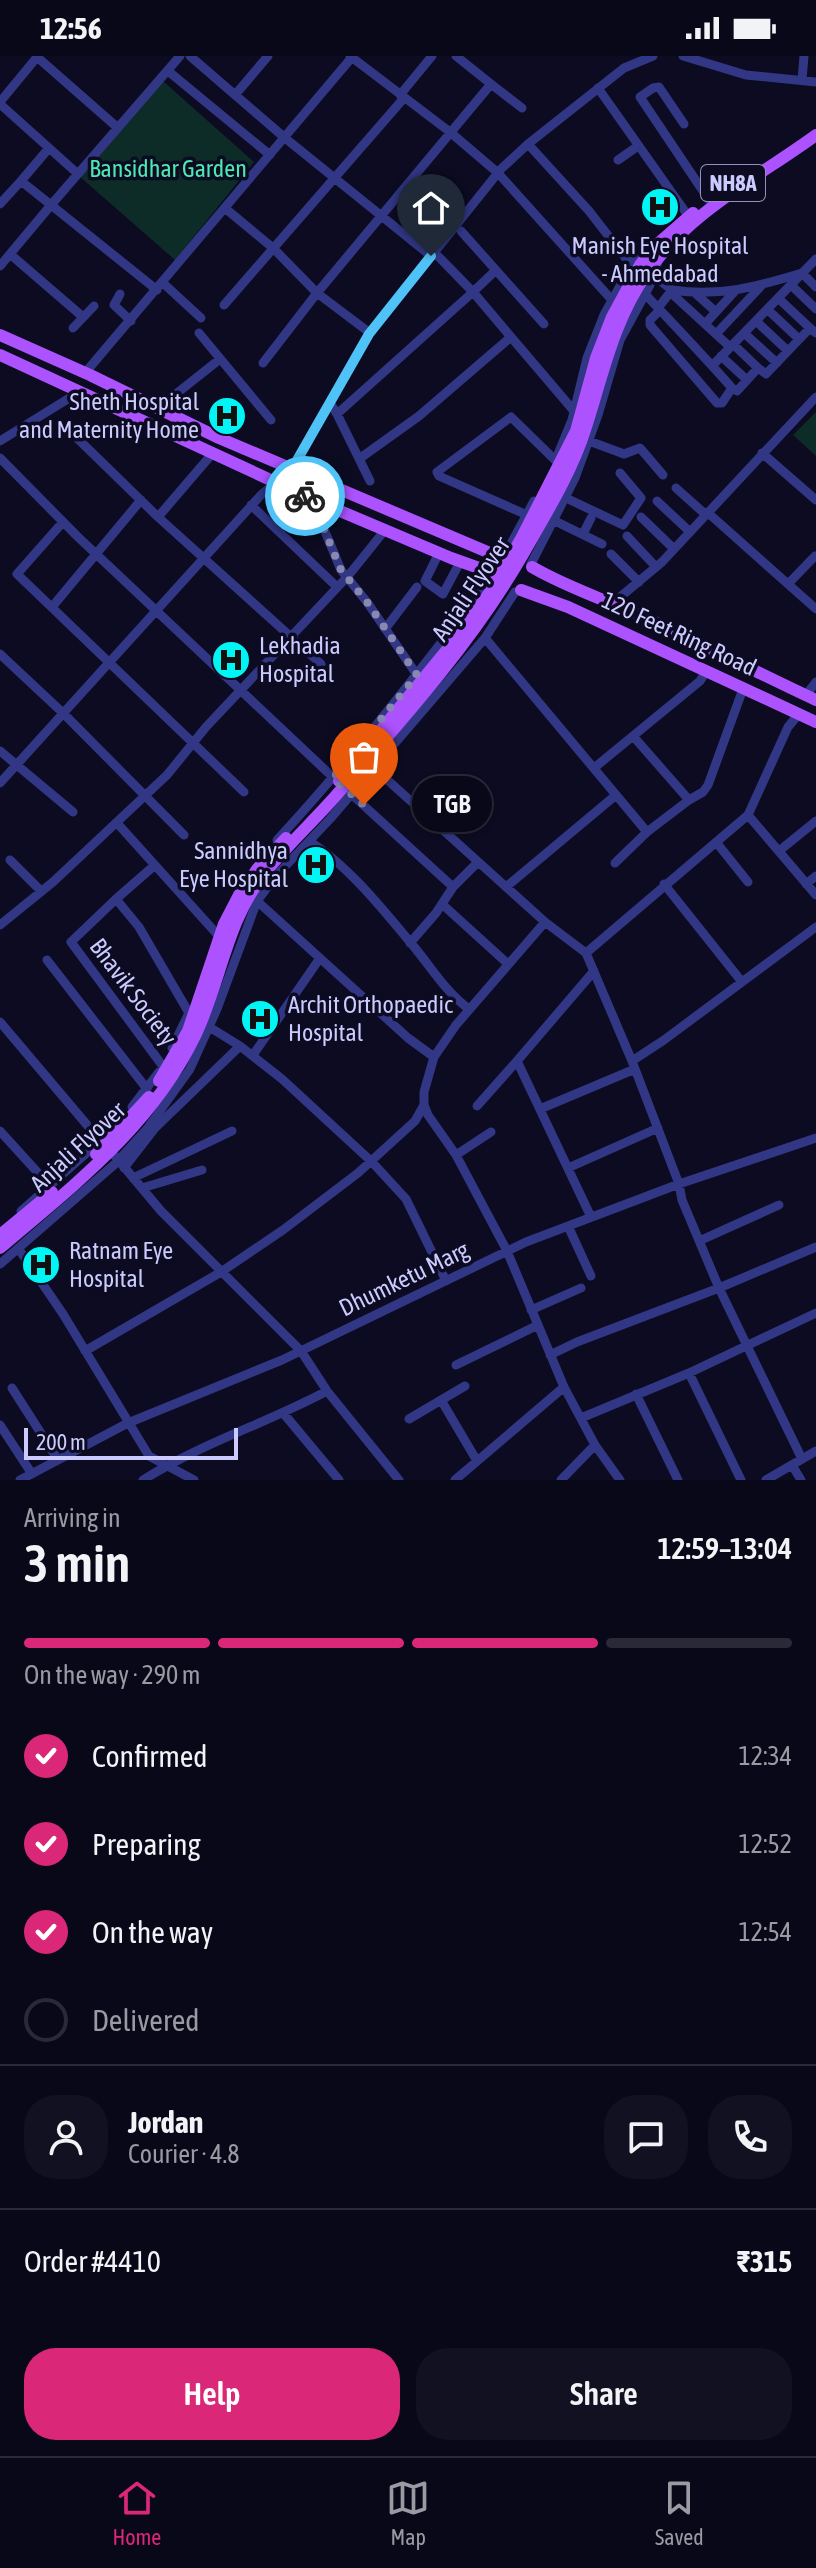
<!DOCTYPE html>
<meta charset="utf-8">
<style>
:root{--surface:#090819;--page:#121122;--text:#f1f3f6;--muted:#999aa2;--line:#292938;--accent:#db2777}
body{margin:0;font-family:"Asap Condensed",sans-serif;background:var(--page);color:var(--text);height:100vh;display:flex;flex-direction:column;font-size:30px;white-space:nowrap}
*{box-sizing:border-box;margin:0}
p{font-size:26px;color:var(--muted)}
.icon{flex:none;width:44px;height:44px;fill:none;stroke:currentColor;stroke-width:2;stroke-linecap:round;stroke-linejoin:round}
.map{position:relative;height:1424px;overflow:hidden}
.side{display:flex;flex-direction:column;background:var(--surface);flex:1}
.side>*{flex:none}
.scale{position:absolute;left:24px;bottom:20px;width:214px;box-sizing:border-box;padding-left:8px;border:4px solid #cbcbff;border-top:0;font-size:22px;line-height:28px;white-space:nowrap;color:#cbcbff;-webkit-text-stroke:6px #0c0b21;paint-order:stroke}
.pin{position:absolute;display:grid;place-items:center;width:68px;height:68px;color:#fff;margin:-82px -34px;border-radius:50% 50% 50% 0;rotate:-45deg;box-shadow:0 0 8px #0007}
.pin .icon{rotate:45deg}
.courier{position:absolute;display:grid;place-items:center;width:80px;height:80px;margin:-40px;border:6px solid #4fc3f7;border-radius:50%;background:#fff;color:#222;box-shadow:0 2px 10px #0007}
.bubble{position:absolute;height:56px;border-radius:28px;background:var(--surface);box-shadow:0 2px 6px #0004,0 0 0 2px var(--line);font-size:26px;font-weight:600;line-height:56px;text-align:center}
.overview em{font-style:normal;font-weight:600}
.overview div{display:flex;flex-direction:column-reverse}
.overview{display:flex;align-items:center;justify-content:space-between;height:136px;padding:0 24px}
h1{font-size:52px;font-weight:600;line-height:60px}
.bar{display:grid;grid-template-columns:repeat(4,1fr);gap:12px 8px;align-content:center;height:96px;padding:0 24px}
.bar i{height:10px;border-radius:6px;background:var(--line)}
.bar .selected{background:var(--accent)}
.bar p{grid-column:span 4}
.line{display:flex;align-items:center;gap:20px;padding:0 24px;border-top:2px solid var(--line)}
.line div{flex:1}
.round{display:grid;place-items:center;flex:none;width:84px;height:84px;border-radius:32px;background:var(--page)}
ol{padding:0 24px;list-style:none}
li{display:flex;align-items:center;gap:24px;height:88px}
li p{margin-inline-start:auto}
li .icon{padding:8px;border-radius:50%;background:var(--accent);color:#fff;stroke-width:4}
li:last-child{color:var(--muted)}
li i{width:44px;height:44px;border:4px solid var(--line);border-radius:50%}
.action{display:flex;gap:16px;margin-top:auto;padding:16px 24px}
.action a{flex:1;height:92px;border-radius:32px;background:var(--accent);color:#fff;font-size:32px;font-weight:600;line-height:92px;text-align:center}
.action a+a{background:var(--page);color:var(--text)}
.status{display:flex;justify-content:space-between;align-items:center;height:56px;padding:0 40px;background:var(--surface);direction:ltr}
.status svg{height:22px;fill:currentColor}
.dock{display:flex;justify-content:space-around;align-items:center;height:112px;border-top:2px solid var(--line);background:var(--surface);font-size:22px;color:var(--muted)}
.dock a{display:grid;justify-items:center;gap:4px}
.dock .selected{color:var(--accent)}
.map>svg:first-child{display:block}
</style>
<div class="status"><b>12:56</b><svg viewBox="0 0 49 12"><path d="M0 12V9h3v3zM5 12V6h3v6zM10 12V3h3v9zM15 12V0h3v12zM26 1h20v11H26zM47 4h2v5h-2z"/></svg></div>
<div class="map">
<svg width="816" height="1424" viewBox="0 0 816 1424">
<rect width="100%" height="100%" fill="#0c0b21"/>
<!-- green -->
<path fill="#0d2b27" d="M163,25l91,81 -79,98 -96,-84z
M816,356v44l-23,-21z"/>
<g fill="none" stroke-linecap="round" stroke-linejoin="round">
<!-- minor -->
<path stroke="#313785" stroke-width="9" d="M36,0l82,72
M190,0l95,82 146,118
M350,0l100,76 48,41 113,126
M683,0l63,19 70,7
M168,15l102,84
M802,24l2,-24
M491,28l31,24
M598,32l91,129
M235,39l33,-39
M400,39l32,-39
M0,46l38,-46
M0,48l78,70
M684,68l-25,-37 -6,1 -13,9 69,103
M528,88l61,67 42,54
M618,104l20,-14
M21,125l28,-33
M0,148l21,-23 30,24 129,-149
M226,153l47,39 44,45 53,40
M461,175l83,93
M10,198l73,63
M0,210l51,-61 106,85
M496,214l-23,22 38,45
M802,217l14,14
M654,220l18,14
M163,227l38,35
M791,229l25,24
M670,236l60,55
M695,237l21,19
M120,238l-6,11 17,16
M645,238c29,31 59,62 87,94l-10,15h-5l-67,-78v-5l10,-10
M778,242l32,30
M224,249l180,-207
M658,252l14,-18c48,7 84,-3 130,-17
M767,253l32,30
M756,265l32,30
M705,268l30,-33
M73,272l21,-22
M199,277l72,87
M744,277l33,30
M716,278l46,-49
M733,288l25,24
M721,300l26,24
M263,307l54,-70 174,-209 -35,-28
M712,310l104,-107
M85,317l268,-317
M732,332l5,3 21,-23 8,6 44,-46 6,5
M330,347l7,11 136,-122 -39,-40
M157,353l63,-50
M337,358l33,67
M78,383l80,78 163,147
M0,385l79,-49
M589,385l35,13 16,-6 23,27
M762,397l54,47
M0,402l78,79 260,245
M359,403l60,-43 92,-79 63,74
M556,403l16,-39 15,-62 17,-43 32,-58 13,-7
M676,432l29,26
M566,442l57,27 18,-27 -21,-25
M657,445l32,30
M319,446l5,27 17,41 26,32 50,73
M251,449l85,81
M707,456l109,97
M527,459l-88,-39 -2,-4 74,-55 44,43
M158,461l54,-63
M641,461l33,32
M555,465l47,23
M63,466l-46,52 227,218
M583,478l8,-16
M627,480l29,31
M507,495l27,-50
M439,497l-14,28 18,13 17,-32
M611,498l28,28
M531,508l44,-86 23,-63 22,-75 30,-55 8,-23
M788,528l27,-28
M613,547l49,-41 154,-165
M52,551l89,-107
M385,573l32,-42
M485,582l162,194
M0,598l63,59 121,122
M806,639l10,-13
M0,695l73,61
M373,711l172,155 41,31 162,-138 40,-88 10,-12
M594,712l106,-87 5,-8
M0,727l261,-288 31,-26 77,-135 132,-165 27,-25 96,-76 29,-12
M349,736l104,95 25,-25
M689,744l14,-8 5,-7 35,-96
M748,759l68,80
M117,767l99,110
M277,784c77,-83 145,-172 214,-262
M309,785c40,25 76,71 106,107 18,22 31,44 54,61
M716,786l32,40
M779,795l37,-30
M10,804l31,31
M615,807l32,-31 42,-32 -56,-64
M155,809l-39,34 23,28 50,86 6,4
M664,828l78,98
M806,828l10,-8
M506,831l110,-92
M116,843l-45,43 91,123
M257,845l151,137 26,19 22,-32 89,-103
M442,848l66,60
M0,869l53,-43 114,-107 39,-48 142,-151 37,-46
M410,887l26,-30 17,-26
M586,897l46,108 47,123 3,16 37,88 83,171
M47,904l100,129
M0,966l104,123
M206,969l34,21 42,33 90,83 34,37 40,82
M172,992l16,-33
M253,999l67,-97
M632,1005l32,-21 152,-113
M424,1049l4,10 28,40 51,96 57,136 31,58 25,35
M477,1050l40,-45
M132,1051l27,-35
M540,1053l95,-40
M0,1075l49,54
M456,1099l35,-23
M115,1100l46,55 140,140 26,40 72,89
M124,1112l31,-40 85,-82
M568,1112l90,-40
M133,1122l99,-47
M142,1132l60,-18
M21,1155l85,-75
M591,1161l-74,-156 77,-90
M568,1170l23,50
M699,1185l80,-36
M18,1192l45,66 86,142 45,24
M0,1208l115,-100 32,-35 43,-60 27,-60 40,-108 19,-25 54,-57 155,-181 30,-46
M531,1254l50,-22
M85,1295l136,-79 62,-42 75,-57 57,-52 9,-16v-13l10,-35
M550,1299l27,-13 142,-54 97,-41
M456,1309l82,-40
M689,1317l52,107
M12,1332l46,72
M636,1338l42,86
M441,1344l36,61
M284,1358l55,66
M581,1362l108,-45 127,-60
M409,1363l56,-33
M0,1369l32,49
M792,1409l9,15
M20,1424l108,-57 154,-63 244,-118 153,-58 137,-46
M143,1424c57,-36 124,-57 184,-89
M455,1424l109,-93
M561,1424l34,-35
M766,1424l50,-29"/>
<!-- major -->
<path stroke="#ac52ff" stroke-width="12" d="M0,279l90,40 129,63 278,118
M0,299l314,145 137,58 39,14
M532,511c36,21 74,33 112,50 58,27 114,56 172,83
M521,534l47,17 248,115
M339,725l116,-141 35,-48 32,-55 54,-106 20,-73 16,-41 28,-52 14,-18 39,-34
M159,1025l29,-50 36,-107 15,-29 19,-27 28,-30
M96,1098l53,-57
M0,1179l52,-43
M0,1192c74,-63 152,-122 195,-212 26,-54 31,-114 69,-162 23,-29 52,-55 76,-83 65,-74 132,-149 182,-235 22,-39 50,-84 63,-126 18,-55 28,-109 62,-157 41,-60 111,-96 169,-138"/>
</g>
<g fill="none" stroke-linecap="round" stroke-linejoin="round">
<!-- done -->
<path stroke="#8888b1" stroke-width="8" stroke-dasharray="0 14.4" d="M305,440l14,6v13l5,14 17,41 26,32 50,73 -84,103 31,27"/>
<!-- route -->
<path stroke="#4fc3f7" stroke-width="10" d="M305,440l-29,-13 16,-14 77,-135 62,-78"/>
</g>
<!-- icons -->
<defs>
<g id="hospital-disc" transform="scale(2)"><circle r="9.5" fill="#00f6f4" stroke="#0c0b21"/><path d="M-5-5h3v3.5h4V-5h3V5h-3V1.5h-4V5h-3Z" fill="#111"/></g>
</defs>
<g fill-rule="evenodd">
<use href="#hospital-disc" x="660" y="151"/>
<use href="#hospital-disc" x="227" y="360"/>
<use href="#hospital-disc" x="231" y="604"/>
<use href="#hospital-disc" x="316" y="809"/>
<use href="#hospital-disc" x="260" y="963"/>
<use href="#hospital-disc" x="41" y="1209"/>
</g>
<g text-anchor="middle" stroke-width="7" stroke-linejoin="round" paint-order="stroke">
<!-- shield labels -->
<rect fill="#0c0b21" stroke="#9291bc" stroke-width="2" x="701" y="109" width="64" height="36" rx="6"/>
<g font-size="22" font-weight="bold" fill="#cbcbff">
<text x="733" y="135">NH8A</text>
</g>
<!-- park labels -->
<g font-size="24" fill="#4ceab2" stroke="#0c0b21">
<text x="168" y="121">Bansidhar Garden</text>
</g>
<!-- poi labels -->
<g font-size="24" fill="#cbcbff" stroke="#0c0b21" text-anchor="start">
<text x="660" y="198" text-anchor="middle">Manish Eye Hospital<tspan x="660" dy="28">- Ahmedabad</tspan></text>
<text x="199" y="354" text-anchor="end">Sheth Hospital<tspan x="199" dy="28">and Maternity Home</tspan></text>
<text x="259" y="598">Lekhadia<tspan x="259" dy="28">Hospital</tspan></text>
<text x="288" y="803" text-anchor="end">Sannidhya<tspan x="288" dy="28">Eye Hospital</tspan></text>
<text x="288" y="957">Archit Orthopaedic<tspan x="288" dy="28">Hospital</tspan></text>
<text x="69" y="1203">Ratnam Eye<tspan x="69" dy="28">Hospital</tspan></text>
</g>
<!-- street labels -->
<g font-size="24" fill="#cbcbff" stroke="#0c0b21">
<text transform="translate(471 533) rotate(-56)" y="8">Anjali Flyover</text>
<text transform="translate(679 578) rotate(25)" y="8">120 Feet Ring Road</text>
<text transform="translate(133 936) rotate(53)" y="8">Bhavik Society</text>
<text transform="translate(78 1091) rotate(-43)" y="8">Anjali Flyover</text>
<text transform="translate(404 1223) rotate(-26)" y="8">Dhumketu Marg</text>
</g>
</g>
</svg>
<div class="scale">200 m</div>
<div class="pin" style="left:364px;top:749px;background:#ea580c"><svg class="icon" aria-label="bag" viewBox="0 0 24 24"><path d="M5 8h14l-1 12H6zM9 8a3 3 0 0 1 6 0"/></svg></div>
<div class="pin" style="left:431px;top:200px;background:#1f2937"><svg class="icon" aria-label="home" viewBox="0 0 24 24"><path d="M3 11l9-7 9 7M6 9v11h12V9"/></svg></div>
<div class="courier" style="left:305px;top:440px"><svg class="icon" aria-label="bike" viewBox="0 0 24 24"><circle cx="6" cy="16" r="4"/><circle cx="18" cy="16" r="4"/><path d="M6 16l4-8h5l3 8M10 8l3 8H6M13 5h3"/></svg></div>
<div class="bubble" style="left:412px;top:720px;width:80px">TGB</div>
</div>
<section class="side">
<div class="overview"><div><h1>3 min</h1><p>Arriving in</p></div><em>12:59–13:04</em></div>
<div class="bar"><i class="selected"></i><i class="selected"></i><i class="selected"></i><i></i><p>On the way · 290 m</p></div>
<ol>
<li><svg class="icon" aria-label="check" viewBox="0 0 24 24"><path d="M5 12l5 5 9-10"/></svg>Confirmed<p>12:34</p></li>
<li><svg class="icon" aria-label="check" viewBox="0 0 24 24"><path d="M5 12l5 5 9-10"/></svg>Preparing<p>12:52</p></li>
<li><svg class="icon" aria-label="check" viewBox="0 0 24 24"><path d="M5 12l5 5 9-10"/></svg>On the way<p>12:54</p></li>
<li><i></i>Delivered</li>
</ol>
<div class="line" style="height:144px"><a class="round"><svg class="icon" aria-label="person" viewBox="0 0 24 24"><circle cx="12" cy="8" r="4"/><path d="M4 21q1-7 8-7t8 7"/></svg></a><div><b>Jordan</b><p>Courier · 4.8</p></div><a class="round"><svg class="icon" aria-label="chat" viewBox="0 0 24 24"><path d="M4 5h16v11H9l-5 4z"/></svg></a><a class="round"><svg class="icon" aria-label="phone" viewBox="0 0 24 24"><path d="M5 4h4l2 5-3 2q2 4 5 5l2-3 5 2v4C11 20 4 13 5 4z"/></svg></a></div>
<div class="line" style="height:104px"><div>Order #4410</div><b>₹315</b></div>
<div class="action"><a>Help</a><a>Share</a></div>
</section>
<nav class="dock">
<a class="selected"><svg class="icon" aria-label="home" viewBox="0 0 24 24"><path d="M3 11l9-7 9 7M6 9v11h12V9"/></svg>Home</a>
<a><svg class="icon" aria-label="map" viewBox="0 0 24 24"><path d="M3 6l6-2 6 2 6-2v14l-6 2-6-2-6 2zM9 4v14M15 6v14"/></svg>Map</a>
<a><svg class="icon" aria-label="saved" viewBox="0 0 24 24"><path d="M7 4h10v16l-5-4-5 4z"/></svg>Saved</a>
</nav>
